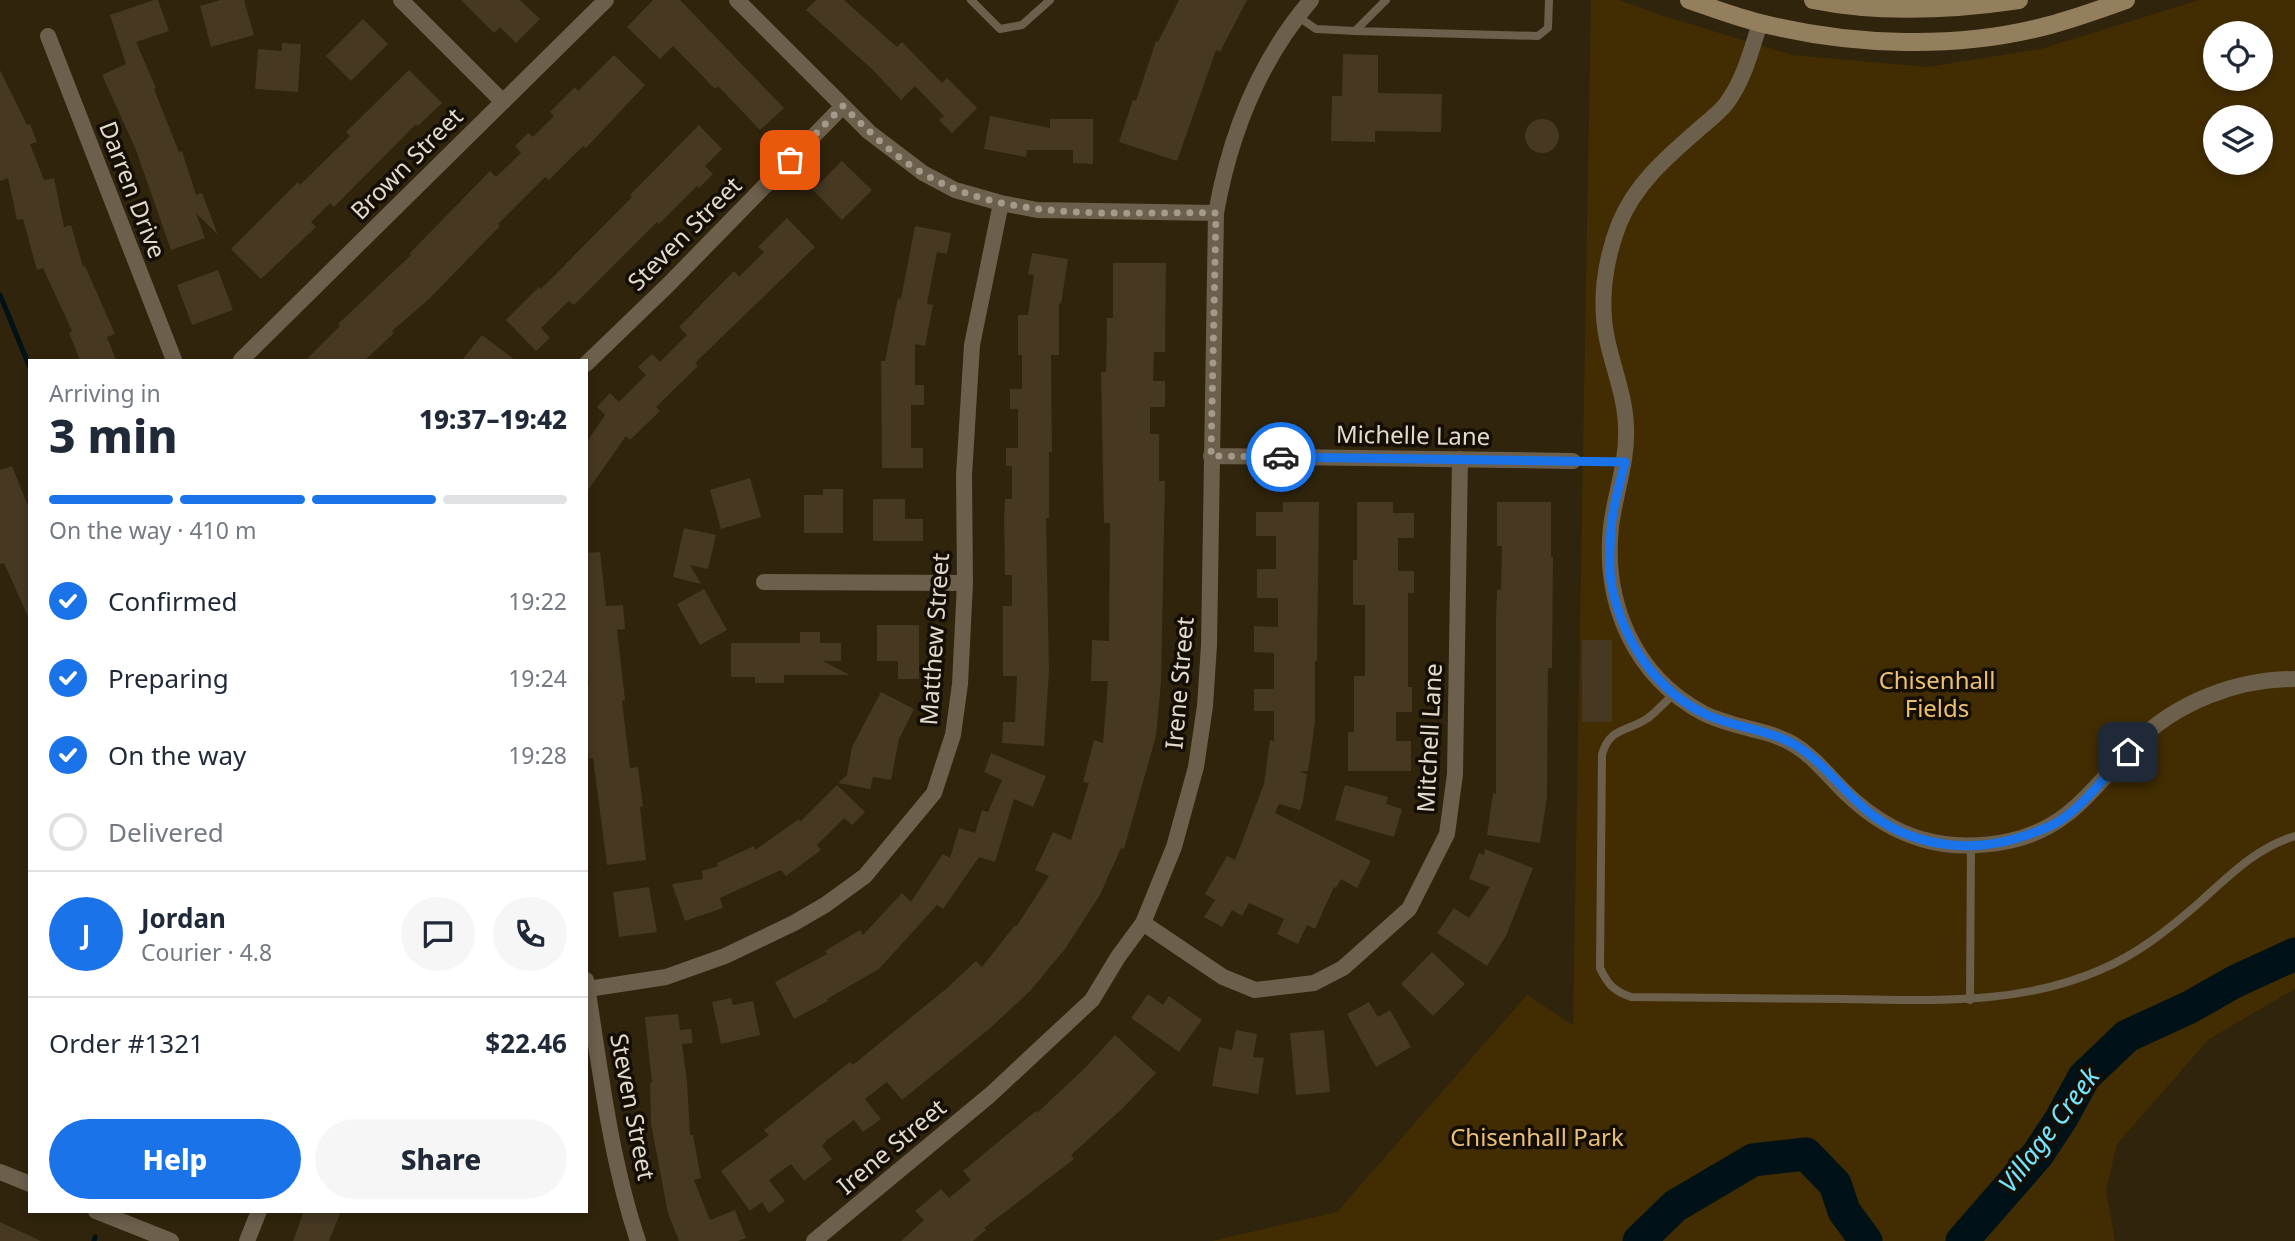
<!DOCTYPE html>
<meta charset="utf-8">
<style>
:root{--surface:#fff;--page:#f6f6f7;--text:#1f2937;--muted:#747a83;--line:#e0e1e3;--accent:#1a73e8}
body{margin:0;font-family:"Noto Sans",sans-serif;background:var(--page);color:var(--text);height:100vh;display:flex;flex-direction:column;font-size:26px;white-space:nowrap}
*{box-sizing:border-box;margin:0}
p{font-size:23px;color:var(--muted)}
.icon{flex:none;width:38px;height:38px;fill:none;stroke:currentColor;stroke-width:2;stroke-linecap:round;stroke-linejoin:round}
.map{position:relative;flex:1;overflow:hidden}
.panel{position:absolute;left:28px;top:359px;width:560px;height:854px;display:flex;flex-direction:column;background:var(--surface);border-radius:0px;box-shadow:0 4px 10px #0003}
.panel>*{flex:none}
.tools{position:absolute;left:2203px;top:21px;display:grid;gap:14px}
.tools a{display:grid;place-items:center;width:70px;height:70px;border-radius:50%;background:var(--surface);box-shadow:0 4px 10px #0003;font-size:35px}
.pin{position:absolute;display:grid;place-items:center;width:60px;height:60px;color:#fff;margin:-30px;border-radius:14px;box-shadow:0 4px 10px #0006}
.courier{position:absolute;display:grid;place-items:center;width:70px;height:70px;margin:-35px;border:5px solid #1a73e8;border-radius:50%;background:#fff;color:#222;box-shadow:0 2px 9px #0007}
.overview em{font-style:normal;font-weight:800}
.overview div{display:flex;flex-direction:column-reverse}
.overview{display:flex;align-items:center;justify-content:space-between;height:119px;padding:0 21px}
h1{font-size:46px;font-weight:800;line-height:52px}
.bar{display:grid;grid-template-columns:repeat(4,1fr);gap:10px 7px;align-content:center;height:84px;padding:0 21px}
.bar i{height:9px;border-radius:5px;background:var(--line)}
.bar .on{background:var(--accent)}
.bar p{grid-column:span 4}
.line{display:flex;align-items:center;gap:18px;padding:0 21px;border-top:2px solid var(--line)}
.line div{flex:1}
.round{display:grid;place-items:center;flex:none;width:74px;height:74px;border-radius:37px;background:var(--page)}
ol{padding:0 21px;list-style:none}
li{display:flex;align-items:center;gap:21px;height:77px}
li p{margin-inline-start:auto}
li .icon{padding:7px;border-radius:50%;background:var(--accent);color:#fff;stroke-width:4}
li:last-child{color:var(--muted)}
li i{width:38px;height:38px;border:4px solid var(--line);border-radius:50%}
.button{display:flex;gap:14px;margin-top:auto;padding:14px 21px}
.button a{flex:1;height:80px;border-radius:42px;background:var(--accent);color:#fff;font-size:28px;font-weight:800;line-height:80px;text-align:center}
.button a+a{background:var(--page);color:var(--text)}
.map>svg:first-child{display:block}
</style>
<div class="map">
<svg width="2295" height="1241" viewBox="0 0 2295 1241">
<rect width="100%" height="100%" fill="#30240c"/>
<!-- green -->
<path fill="#422d03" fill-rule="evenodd" d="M1591,0h28l41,15 132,40 135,12 114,-18 158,-49h96v989l-86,50 -92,105 -11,46 9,51h-903l125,-29 190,-217 46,30zM2216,33h45v46h-45zM2216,117h45v46h-45z"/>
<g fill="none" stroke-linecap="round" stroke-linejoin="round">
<!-- stream -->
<path stroke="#001217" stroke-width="5" d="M0,295l30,73
M94,1241l1,-4"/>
<!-- river -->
<path stroke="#001217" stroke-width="33" d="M1639,1241l36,-35 78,-46 53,-6 29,30 9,27 22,30
M1962,1241l76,-87 23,-35 23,-42 43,-41 63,-29 44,-25 61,-28"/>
</g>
<!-- building -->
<path fill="#463821" d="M154,0h4l11,31 -33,11 20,46 -2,1 25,63 3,-1 14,44 6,-2 16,42 -22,-22 9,25 -34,12 -35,-100 -34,-75 24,-11 -16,-49z
M220,0h24l10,35 -43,12 -11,-41z
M461,0h59l20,19 -24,24 -16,-16 -6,6z
M653,0h27l104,108 -24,22 -42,-44 -3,3 -42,-43 -13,13 -33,-32z
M816,0h28l53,47 5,-5 40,41 5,-5 30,30 -25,25 -13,-13 5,-4 -29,-30 -14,14 -28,-30 -67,-60z
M1179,0h68l-27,52 -4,-2 -39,111 -58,-19 14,-42 3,1 20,-60 2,1z
M363,19l25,25 -37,37 -25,-25z
M282,43l19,1 -3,48 -43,-3 3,-40 24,2z
M1343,54l35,1v38l64,1 -1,38 -66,-1v11l-44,-1 1,-45h10z
M614,55l31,30 -59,63 -3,-2 -34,34 -4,-3 -47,47 2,2 -71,73 -37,32 2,2 -29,27h-59l34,-34 -2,-2 73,-69 -1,-2 80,-82 6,6 25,-24 -6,-7 13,-13 5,4 21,-21 -4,-4 25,-25 3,4z
M0,70l27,55 3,-1 7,18 -7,2 14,36 10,-2 10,49 7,-2 12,42 2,-1 30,68 -8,3 9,23h-36l-11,-27 3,-2 -29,-63 -6,2 -14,-51 -6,1 -9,-42 -8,3z
M409,70l33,33 -24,23 -2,-2 -82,83 -4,-4 -19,19 5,5 -55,52 -30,-30 67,-67 2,3 50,-49 -4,-4z
M990,116l60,12v-9h43v45l-20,-1v-13h-46l-1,7 -42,-8z
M1525 136a17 17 0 1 1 34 0a17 17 0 1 1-34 0Z
M699,125l23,24 -17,17 8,8 -14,14 -2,-2 -38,38 -2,-2 -83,83 -5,-4 -28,27 9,10 -14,13 -30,-31 33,-33 2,2 91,-92 -2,-2z
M842,161l30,29 -30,30 -29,-30z
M787,218l28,29 -120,116 3,3 -42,41 4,4 -30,29 -4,-4 -40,57v-50l19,-28 -8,-8 13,-14 9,9 27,-27 -8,-8 14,-13 8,8 27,-27 -8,-8 55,-56 5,6 25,-25 -6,-5z
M915,226l36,7 -4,21 -10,-2 -10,52 6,1 -8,41 -10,-2v41h9v20h-13v43h12v20h-41l-1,-107h4l13,-63 3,1z
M1032,253l36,6 -7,45 -2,-1v52h-8l1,97h-3v66h-3l3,154 -5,74 -42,-3 1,-21h12l2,-46h-14v-70h9v-31h-7l-1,-58 1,-18h7v-33h-6v-18h12v-39h-8v-20h12v-34h-4v-40h10l6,-40 -6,-1z
M1113,263h53l-1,89h-11l-1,29h12v26h-15v27h9v47h6l-4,201 -5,54 -32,113 -3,-1 -21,47 -35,54 -35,42 -42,39 -86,70 -15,-18 -22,17 16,20 -18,13 -9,-12 -27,20 -5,6 10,13 -28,22 -13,-17 -22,16 16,21 -16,12 -7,-11 -12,9 -29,-40 48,-36 -5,-5 86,-68 3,3 94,-77 29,-27 6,6 33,-42 1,2 33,-51 -14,-6 18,-38 18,8 18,-57 -6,-1 11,-42 9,3 5,-62h-17l1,-41 17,1 1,-118h-6l-3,-151h5l1,-54h6z
M218,270l15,40 -41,15 -15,-40z
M482,335l33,25h-53z
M12,466l18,45v110l-26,-58 -4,1v-94z
M750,478l11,39 -40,12 -11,-39z
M823,489h20v44h-39v-38h19z
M873,499h32v20h18v22h-50z
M1283,502h36l-2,159h-2v61l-7,49 -9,1 8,2 -4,27 -3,9 -21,-6 -4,9 96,48 -14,27 -16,-9 -5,9 -2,-1 -19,42 -8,-4 -9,19 -21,-10 7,-15 -35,-16 -7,13 -10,-6 -10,17 -18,-10 11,-17 -10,-6 22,-38 8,4 29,-76 6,-44 4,1v-30h-20v-22h20v-36l-20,-1v-26l24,1v-29h-21v-29h19v-33h-20v-24h27z
M1357,502h36v11h21v25h-16v33h16v22h-6v94h4v25h-16v29h15v30h-63v-39h6v-56h11v-71h-12v-45h4z
M1497,502h54v55h2l-1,111h-4l-1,129 -7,46 -53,-8 6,-42 3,1v-175l1,-29h4l1,-44h-5z
M684,528l32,7 -8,34 -18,-4 11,19 -28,-7z
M600,552l6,54 17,-1 2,24 -8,1 8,70 -3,1 8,67 8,-1 5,39 -3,1 6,53 -39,5 -14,-107 -4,1 -3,-25v-49h3l-3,-28v-104z
M704,589l23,41 -27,15 -23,-41z
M877,625h42v54h-21v-18h-21z
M800,632h20v11h21v18h-18l27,14h-66v8h-29v-6h-24v-34h69z
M1582,640h30v82h-30z
M881,692l33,17 -15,30 -8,41 -18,-3 -3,12 -32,-6 9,-8 5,-28z
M991,753l55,23 -13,31 -19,-8 -19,63 -16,-5 -36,52 -6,-4 -58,64 -52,30 1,2 -34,18 -19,-37 52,-28 -2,-3 35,-21 3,5 39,-42 9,9 32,-48 7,4 9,-30 16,5 7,-23 6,2 14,-32 -18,-8z
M837,785l28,27 -13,13 -8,-7 -27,27 4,5 -35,26 -5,-6 -61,28 3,10 -38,13 -13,-37 31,-5 -1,-8 16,-5 -1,-3 37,-17 1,4 44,-31 1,3z
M1345,785l43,12 -2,7 16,5 -8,28 -59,-17z
M1485,849l48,19 -27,68 -19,30 -50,-33 17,-25 15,10 21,-31 -21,-8 10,-26 5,2z
M649,887l8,45 -38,5 -6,-45z
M1432,952l33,32 -32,32 -32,-32z
M1148,994l15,11 6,-9 33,24 -23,32 -48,-34z
M731,998l2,7 20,-4 7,34 -39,9 -9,-42z
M1369,1002l9,15 12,-7 21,37 -35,20 -29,-53z
M678,1014l2,16 11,-1 2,14 -11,1 5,37 3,54h3l8,43 -7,2 16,40 25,-10 11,28 -8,3h-59l-11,-28 -17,-89 -1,-41h2l-7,-66z
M1236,1030l21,4 -4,23 11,1 -6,36 -46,-8 7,-39 13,3z
M1324,1030l6,62 -34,3 -6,-62z
M1115,1035l41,38 -33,35 -52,47 3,4 -90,69 2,2 -13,11h-72l23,-21 -9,-9 26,-22 8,9 22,-18 -8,-9 73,-60 1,2 48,-45z
M304,1211h37l-12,30h-36z
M0,1222l41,19h-41z"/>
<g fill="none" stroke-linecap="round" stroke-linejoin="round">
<!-- lane -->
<path stroke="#6c5f4b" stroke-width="8" d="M971,0l29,29 22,-4 28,-25
M1297,16l19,13 39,2 31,-31
M1355,31l183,5 10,-8 1,-28
M1573,461l52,1
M1674,694c-9,8 -17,17 -26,24 -20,14 -39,9 -46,37l-2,213c8,17 14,23 31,29 71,0 142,1 213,2 87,1 173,7 256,-29 38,-16 69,-41 100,-68 30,-27 56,-54 95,-66
M1970,1000l1,-154"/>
<!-- street -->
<path stroke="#6c5f4b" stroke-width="16" d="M401,0l102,102
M737,0l132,132 54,41 32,17 46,13 36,7 179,3
M1760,23c-9,28 -16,57 -34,81 -7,9 -18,17 -27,25 -31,27 -64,55 -80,95 -14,36 -20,77 -12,115 6,29 18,57 19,87 2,35 -11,67 -15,101 -8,76 23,149 92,186 29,15 62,15 90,31 22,13 36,33 54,50 47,45 99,60 162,47 62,-13 86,-56 126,-97 41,-42 102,-65 160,-65
M48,36l126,324
M241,360l365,-360
M586,364l83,-80 174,-178
M1211,456l362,5
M764,582l201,1
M1143,923l80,54 32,13 59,-7 29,-15 66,-59 38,-75 8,-60 5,-315
M586,980c14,87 24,178 52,261
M588,989l78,-12 59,-21 69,-33 31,-18 40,-29 69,-83 19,-58 7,-51 5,-101 -1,-108 8,-130 29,-142
M0,1172l30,12
M96,1211l75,30
M247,1241l12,-30
M814,1241l176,-146 102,-95 26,-43 25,-34 31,-76 22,-80 9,-61 4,-61 7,-432c14,-79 42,-151 95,-213"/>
<!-- secondary -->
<path stroke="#937f5e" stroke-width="18" d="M1689,0c23,8 47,17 71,23 92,23 198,27 290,2 26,-7 51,-16 76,-25
M1813,0c68,14 138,10 206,0"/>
</g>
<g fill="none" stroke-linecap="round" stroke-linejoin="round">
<!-- done -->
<path stroke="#a49a89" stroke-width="7" stroke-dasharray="0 12.6" d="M790,160l53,-54c25,24 50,50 81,68 87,50 195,37 292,39l-5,243 70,1"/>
<!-- route -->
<path stroke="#1a73e8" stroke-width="9" d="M1281,457l344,5c-5,22 -13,45 -14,67 -1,18 -3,42 1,59 12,54 44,103 95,127 29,13 62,14 90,31 29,18 49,50 78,71 45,32 102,36 152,18 11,-4 24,-8 34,-15 27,-19 45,-45 67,-68"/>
</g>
<g text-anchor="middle" stroke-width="7" stroke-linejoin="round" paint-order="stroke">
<!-- street labels -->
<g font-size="24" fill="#e2dacc" stroke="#140e05">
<text transform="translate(407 164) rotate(-45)" y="8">Brown Street</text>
<text transform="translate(132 190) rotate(69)" y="8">Darren Drive</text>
<text transform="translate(685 234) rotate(-45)" y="8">Steven Street</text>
<text transform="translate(1413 436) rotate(1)" y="8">Michelle Lane</text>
<text transform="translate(935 639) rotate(-86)" y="8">Matthew Street</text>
<text transform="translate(1180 683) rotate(-85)" y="8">Irene Street</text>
<text transform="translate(1430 738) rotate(-87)" y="8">Mitchell Lane</text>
<text transform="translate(632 1107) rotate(79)" y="8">Steven Street</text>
<text transform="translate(892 1147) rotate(-40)" y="8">Irene Street</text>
</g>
<!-- park labels -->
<g font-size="24" fill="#ecc074" stroke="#140e05">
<text x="1937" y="689">Chisenhall<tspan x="1937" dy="28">Fields</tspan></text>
<text x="1537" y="1146">Chisenhall Park</text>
</g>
<!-- water labels -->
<g font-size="26" font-style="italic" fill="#74e3fd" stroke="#140e05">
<text transform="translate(2049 1130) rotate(-53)" y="9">Village Creek</text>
</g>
</g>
</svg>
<div class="tools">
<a><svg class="icon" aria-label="locate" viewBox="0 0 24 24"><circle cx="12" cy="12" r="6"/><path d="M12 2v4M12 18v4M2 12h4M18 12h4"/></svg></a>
<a><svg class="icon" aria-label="layers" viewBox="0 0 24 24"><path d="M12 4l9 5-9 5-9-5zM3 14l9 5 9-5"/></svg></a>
</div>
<div class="pin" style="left:790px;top:160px;background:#ea580c"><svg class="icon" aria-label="bag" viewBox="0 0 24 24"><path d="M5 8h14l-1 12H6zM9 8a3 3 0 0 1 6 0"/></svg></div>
<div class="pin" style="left:2128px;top:752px;background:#1f2937"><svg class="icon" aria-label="home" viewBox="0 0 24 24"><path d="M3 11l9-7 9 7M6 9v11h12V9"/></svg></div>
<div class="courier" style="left:1281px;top:457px"><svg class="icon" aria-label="car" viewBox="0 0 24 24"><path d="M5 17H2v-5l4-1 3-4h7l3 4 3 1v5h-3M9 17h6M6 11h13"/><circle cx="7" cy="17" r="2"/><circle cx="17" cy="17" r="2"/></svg></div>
<section class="panel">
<div class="overview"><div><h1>3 min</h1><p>Arriving in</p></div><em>19:37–19:42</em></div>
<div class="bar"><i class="on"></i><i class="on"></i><i class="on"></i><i></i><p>On the way · 410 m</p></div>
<ol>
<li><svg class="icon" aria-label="check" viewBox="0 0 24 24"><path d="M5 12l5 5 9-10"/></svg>Confirmed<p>19:22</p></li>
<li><svg class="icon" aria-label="check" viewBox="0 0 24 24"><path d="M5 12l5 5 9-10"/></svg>Preparing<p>19:24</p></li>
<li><svg class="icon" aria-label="check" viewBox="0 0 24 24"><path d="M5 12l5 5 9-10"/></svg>On the way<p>19:28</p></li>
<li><i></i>Delivered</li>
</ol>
<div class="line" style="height:126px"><b class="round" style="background:var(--accent);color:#fff">J</b><div><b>Jordan</b><p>Courier · 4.8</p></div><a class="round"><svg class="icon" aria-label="chat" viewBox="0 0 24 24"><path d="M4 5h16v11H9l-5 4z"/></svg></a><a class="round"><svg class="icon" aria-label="phone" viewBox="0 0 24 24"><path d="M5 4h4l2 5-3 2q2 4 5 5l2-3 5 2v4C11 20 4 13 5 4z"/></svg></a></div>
<div class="line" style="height:91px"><div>Order #1321</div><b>$22.46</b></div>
<div class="button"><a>Help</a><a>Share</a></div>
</section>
</div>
